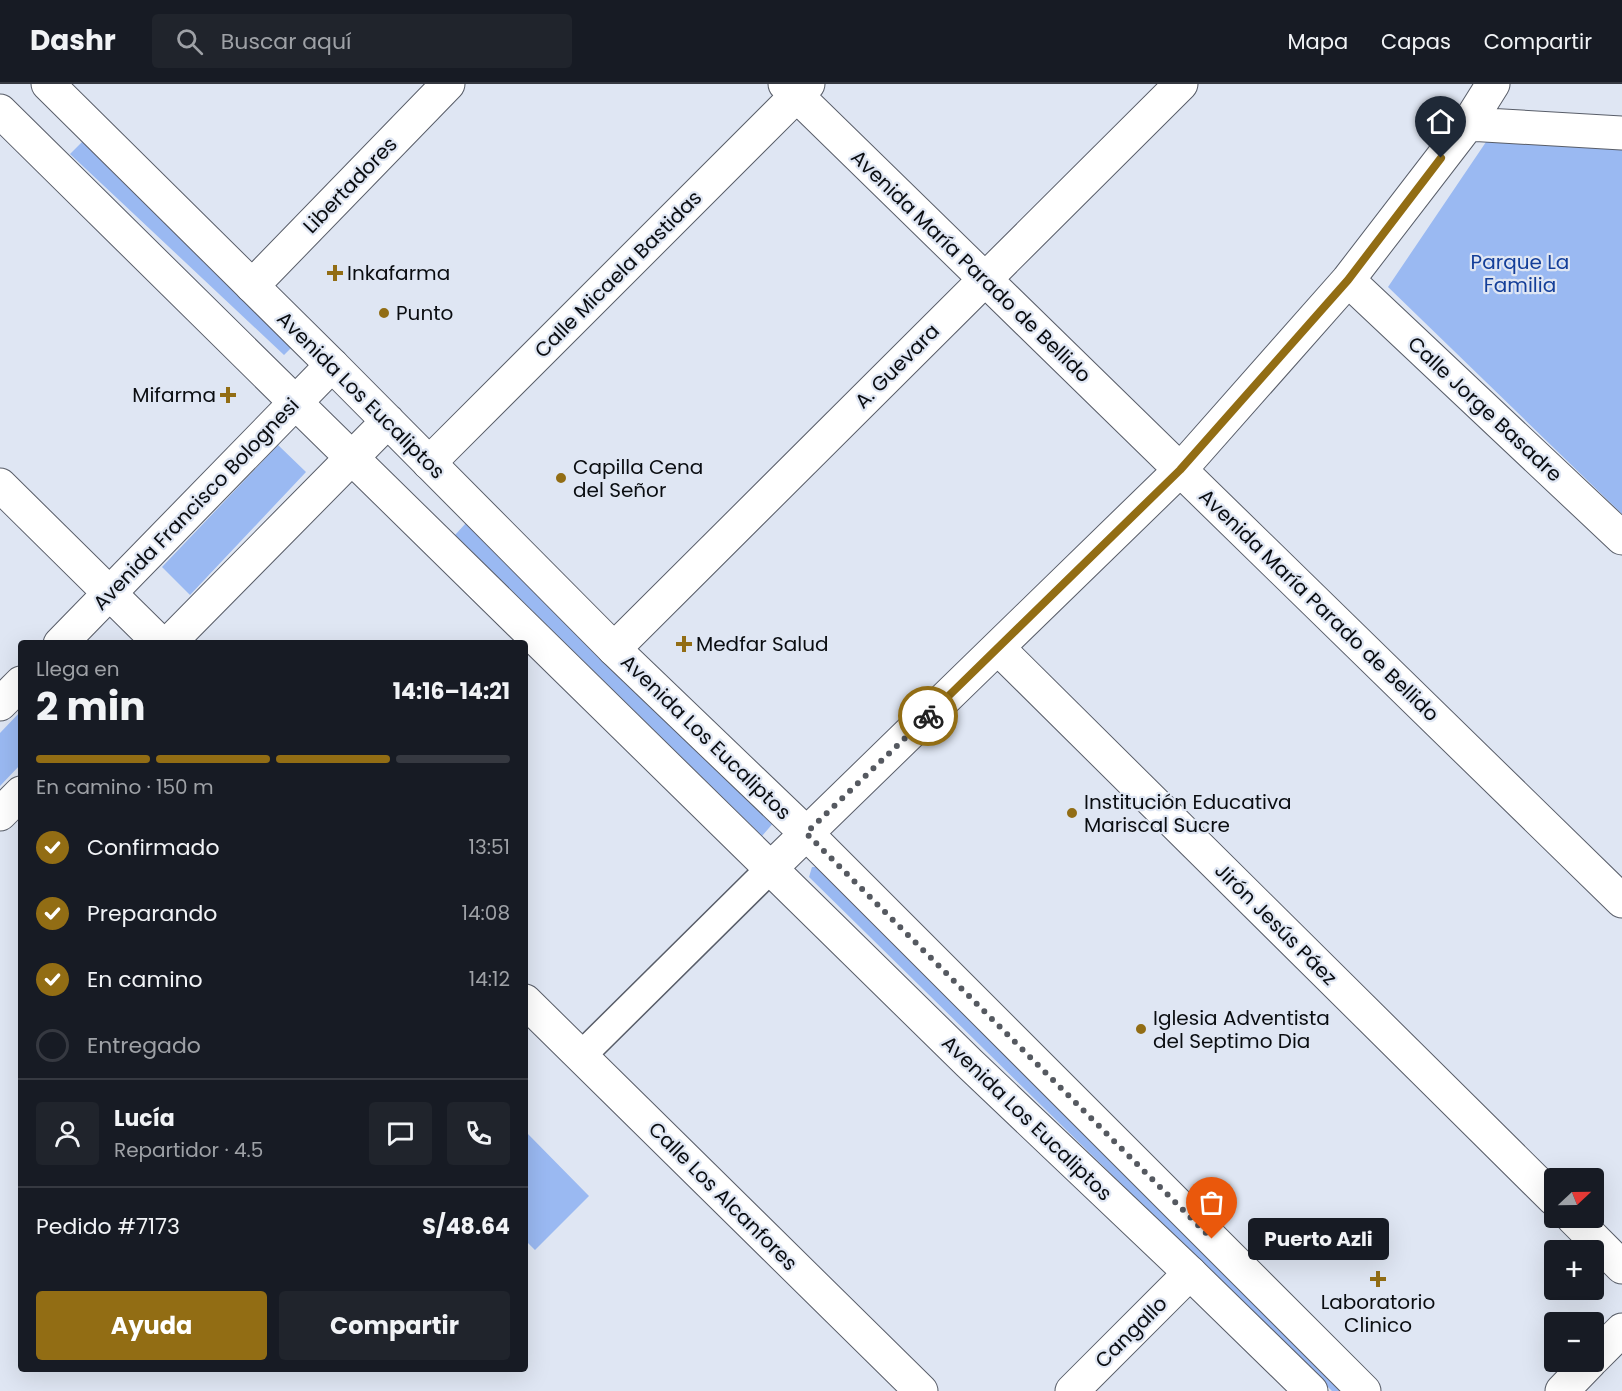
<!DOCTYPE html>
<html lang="es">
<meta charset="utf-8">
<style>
:root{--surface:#171b24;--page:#20242c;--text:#f1f3f6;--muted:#9ea1a6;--line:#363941;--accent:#926d14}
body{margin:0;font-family:Poppins,sans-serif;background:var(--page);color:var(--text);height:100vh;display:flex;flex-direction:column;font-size:22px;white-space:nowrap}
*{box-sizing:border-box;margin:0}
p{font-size:20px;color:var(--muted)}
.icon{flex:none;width:33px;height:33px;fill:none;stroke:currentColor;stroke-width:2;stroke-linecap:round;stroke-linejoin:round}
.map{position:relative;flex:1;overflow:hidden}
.drawer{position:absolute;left:18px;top:556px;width:510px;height:732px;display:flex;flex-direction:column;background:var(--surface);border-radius:6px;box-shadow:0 6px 24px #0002}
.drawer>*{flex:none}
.needle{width:39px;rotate:68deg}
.fabs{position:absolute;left:1544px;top:1084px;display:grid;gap:12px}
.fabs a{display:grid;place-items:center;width:60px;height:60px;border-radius:6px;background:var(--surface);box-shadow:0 6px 24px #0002;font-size:30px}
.pin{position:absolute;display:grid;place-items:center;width:51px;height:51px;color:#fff;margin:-62px -26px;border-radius:50% 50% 50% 0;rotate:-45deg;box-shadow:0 0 6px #0007}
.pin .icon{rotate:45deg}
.courier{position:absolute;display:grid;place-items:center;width:60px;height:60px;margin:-30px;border:4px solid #926d14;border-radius:50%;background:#fff;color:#222;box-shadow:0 2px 8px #0007}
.bubble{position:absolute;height:42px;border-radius:6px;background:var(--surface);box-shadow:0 6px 24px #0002;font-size:20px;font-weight:700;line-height:42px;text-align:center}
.head em{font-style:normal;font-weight:700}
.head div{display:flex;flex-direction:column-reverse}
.head{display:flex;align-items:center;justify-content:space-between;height:102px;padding:0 18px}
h1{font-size:39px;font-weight:700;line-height:45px}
.bar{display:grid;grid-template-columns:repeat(4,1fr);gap:9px 6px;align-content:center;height:72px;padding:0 18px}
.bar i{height:8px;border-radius:4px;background:var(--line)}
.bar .on{background:var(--accent)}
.bar p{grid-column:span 4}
.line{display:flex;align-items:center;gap:15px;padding:0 18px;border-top:2px solid var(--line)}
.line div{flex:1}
.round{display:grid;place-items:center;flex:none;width:63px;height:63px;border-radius:6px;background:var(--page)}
ol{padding:0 18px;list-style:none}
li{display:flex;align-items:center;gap:18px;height:66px}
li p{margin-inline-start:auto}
li .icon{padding:6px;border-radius:50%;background:var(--accent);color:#fff;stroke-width:4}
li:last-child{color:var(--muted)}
li i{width:33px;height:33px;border:3px solid var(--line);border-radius:50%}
.cta{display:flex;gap:12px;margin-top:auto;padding:12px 18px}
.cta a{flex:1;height:69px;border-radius:6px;background:var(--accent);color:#fff;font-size:24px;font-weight:700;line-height:69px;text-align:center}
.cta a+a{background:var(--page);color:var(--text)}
header{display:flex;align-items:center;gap:36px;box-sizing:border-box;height:84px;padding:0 30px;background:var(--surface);border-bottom:2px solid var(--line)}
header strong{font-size:28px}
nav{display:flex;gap:33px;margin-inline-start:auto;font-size:21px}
.search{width:420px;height:54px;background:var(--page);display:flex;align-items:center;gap:15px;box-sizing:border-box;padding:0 21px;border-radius:6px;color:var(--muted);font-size:22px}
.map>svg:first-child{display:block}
</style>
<header>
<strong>Dashr</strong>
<div class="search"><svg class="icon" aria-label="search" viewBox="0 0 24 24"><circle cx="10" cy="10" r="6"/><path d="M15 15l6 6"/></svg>Buscar aquí</div>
<nav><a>Mapa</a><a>Capas</a><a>Compartir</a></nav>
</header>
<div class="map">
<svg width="1622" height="1307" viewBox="0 0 1622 1307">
<rect width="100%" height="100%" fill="#dfe6f3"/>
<!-- green -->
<path fill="#9ab9f2" d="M1488,55l134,9v366l-234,-227z
M83,57l210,205 -9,9 -214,-201z
M278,361l28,27 -116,123 -28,-28z
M466,439l309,298 -13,15 -307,-301z
M21,627v53l-21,22v-53z
M812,783h9l531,524h-20l-523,-514z
M525,1047l64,65 -54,54 -10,-10z"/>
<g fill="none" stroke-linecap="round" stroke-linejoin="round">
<!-- pedestrian casing -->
<g stroke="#585d68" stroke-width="31">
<path id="pedestrian" d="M581,972l190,-188"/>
</g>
<!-- minor casing -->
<g stroke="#585d68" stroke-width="35">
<path id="minor" d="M785,0l837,817
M1468,40l154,9
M1348,196l274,258
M252,202l196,-202
M429,379l379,-379
M0,401l161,159
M998,564l556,551
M614,565l567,-565
M771,784l409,-398 168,-190 120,-156 25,-40
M525,917l396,390
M1573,1134l49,49
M1072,1307l118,-118"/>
</g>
<!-- tertiary casing -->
<g stroke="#585d68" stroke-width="35">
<path id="tertiary" d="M48,0l284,281
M0,27l296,292
M1593,1275l29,-29
M1562,1307l28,-29"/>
</g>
<!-- secondary casing -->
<g stroke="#585d68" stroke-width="35">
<path id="secondary" d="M296,319l673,660 221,210 121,118
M60,560l272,-279 282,284 192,184 558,558
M168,560l220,-223
M0,620l21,-21
M0,730l21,-21"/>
</g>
<!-- pedestrian -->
<use href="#pedestrian" stroke="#fff" stroke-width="28"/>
<!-- minor -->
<use href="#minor" stroke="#fff" stroke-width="33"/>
<!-- tertiary -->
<use href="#tertiary" stroke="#fff" stroke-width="33"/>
<!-- secondary -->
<use href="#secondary" stroke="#fff" stroke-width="33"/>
</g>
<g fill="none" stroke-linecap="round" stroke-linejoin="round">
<!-- done -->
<path stroke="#555960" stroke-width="6" stroke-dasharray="0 10.8" d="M928,632l-122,117 406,406"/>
<!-- route -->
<path stroke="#926d14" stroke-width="8" d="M928,632l252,-246 168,-190 93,-122"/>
</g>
<!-- markers -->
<g fill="#926d14" stroke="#dfe6f3" stroke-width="2">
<path d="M332 180h6v6h6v6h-6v6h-6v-6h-6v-6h6z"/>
<circle cx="384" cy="229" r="6"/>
<path d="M225 302h6v6h6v6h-6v6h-6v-6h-6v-6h6z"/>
<circle cx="561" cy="394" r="6"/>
<path d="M681 551h6v6h6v6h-6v6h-6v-6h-6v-6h6z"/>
<circle cx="1072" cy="729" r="6"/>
<circle cx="1141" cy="945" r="6"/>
<path d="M1375 1186h6v6h6v6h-6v6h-6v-6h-6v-6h6z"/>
</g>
<g text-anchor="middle" stroke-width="4.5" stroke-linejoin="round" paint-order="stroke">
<!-- street labels -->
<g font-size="20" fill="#0a0d11" stroke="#dfe6f3">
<text transform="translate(350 101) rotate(-46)" y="7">Libertadores</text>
<text transform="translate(971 182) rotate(44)" y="7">Avenida María Parado de Bellido</text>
<text transform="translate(618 190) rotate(-45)" y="7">Calle Micaela Bastidas</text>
<text transform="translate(897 282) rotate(-45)" y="7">A. Guevara</text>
<text transform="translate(361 311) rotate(45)" y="7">Avenida Los Eucaliptos</text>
<text transform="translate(1485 325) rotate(43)" y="7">Calle Jorge Basadre</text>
<text transform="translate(196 420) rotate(-46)" y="7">Avenida Francisco Bolognesi</text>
<text transform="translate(1319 521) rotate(44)" y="7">Avenida María Parado de Bellido</text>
<text transform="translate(706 653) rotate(44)" y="7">Avenida Los Eucaliptos</text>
<text transform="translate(1276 840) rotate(45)" y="7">Jirón Jesús Páez</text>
<text transform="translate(1027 1034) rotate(44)" y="7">Avenida Los Eucaliptos</text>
<text transform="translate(723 1112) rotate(45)" y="7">Calle Los Alcanfores</text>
<text transform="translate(1131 1248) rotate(-45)" y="7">Cangallo</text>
</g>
<!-- park labels -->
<g font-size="20" fill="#143f99" stroke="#dfe6f3">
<text x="1520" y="185">Parque La<tspan x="1520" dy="23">Familia</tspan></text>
</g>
<!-- poi labels -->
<g font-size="20" fill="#0a0d11" stroke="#dfe6f3" text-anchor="start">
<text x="347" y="196">Inkafarma</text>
<text x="396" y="236">Punto</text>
<text x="216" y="318" text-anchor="end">Mifarma</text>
<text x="573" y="390">Capilla Cena<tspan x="573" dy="23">del Señor</tspan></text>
<text x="696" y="567">Medfar Salud</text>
<text x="1084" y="725">Institución Educativa<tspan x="1084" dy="23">Mariscal Sucre</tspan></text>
<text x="1153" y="941">Iglesia Adventista<tspan x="1153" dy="23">del Septimo Dia</tspan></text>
<text x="1378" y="1225" text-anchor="middle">Laboratorio<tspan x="1378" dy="23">Clinico</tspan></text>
</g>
</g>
</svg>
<div class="fabs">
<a><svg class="needle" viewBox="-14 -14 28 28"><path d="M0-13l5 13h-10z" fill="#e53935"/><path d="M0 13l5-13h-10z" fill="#9ea1a6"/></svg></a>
<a>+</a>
<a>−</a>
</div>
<div class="pin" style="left:1212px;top:1155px;background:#ea580c"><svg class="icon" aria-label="bag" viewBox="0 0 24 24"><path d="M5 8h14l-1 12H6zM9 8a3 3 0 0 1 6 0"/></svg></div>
<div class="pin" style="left:1441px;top:74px;background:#1f2937"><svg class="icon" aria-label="home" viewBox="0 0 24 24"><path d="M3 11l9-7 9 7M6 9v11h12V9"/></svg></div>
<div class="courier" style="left:928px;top:632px"><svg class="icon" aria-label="bike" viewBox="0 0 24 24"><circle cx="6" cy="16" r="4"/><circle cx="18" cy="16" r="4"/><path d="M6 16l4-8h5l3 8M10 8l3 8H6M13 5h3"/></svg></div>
<div class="bubble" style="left:1248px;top:1134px;width:141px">Puerto Azli</div>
<section class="drawer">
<div class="head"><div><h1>2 min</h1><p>Llega en</p></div><em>14:16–14:21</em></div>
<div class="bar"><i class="on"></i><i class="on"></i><i class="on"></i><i></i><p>En camino · 150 m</p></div>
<ol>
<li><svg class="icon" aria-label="check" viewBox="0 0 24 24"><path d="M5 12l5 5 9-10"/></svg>Confirmado<p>13:51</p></li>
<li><svg class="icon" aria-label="check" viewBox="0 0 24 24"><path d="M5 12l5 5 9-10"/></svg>Preparando<p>14:08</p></li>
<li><svg class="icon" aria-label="check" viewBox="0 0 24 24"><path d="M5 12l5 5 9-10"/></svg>En camino<p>14:12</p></li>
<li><i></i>Entregado</li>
</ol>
<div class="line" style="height:108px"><a class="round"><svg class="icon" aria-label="person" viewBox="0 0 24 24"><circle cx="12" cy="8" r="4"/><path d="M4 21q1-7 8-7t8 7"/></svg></a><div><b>Lucía</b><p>Repartidor · 4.5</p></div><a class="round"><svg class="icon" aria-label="chat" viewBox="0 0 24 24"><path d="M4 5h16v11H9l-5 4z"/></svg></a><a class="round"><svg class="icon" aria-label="phone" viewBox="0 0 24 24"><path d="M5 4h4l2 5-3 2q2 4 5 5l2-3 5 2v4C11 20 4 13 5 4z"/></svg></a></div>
<div class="line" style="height:78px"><div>Pedido #7173</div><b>S/48.64</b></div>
<div class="cta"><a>Ayuda</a><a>Compartir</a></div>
</section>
</div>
